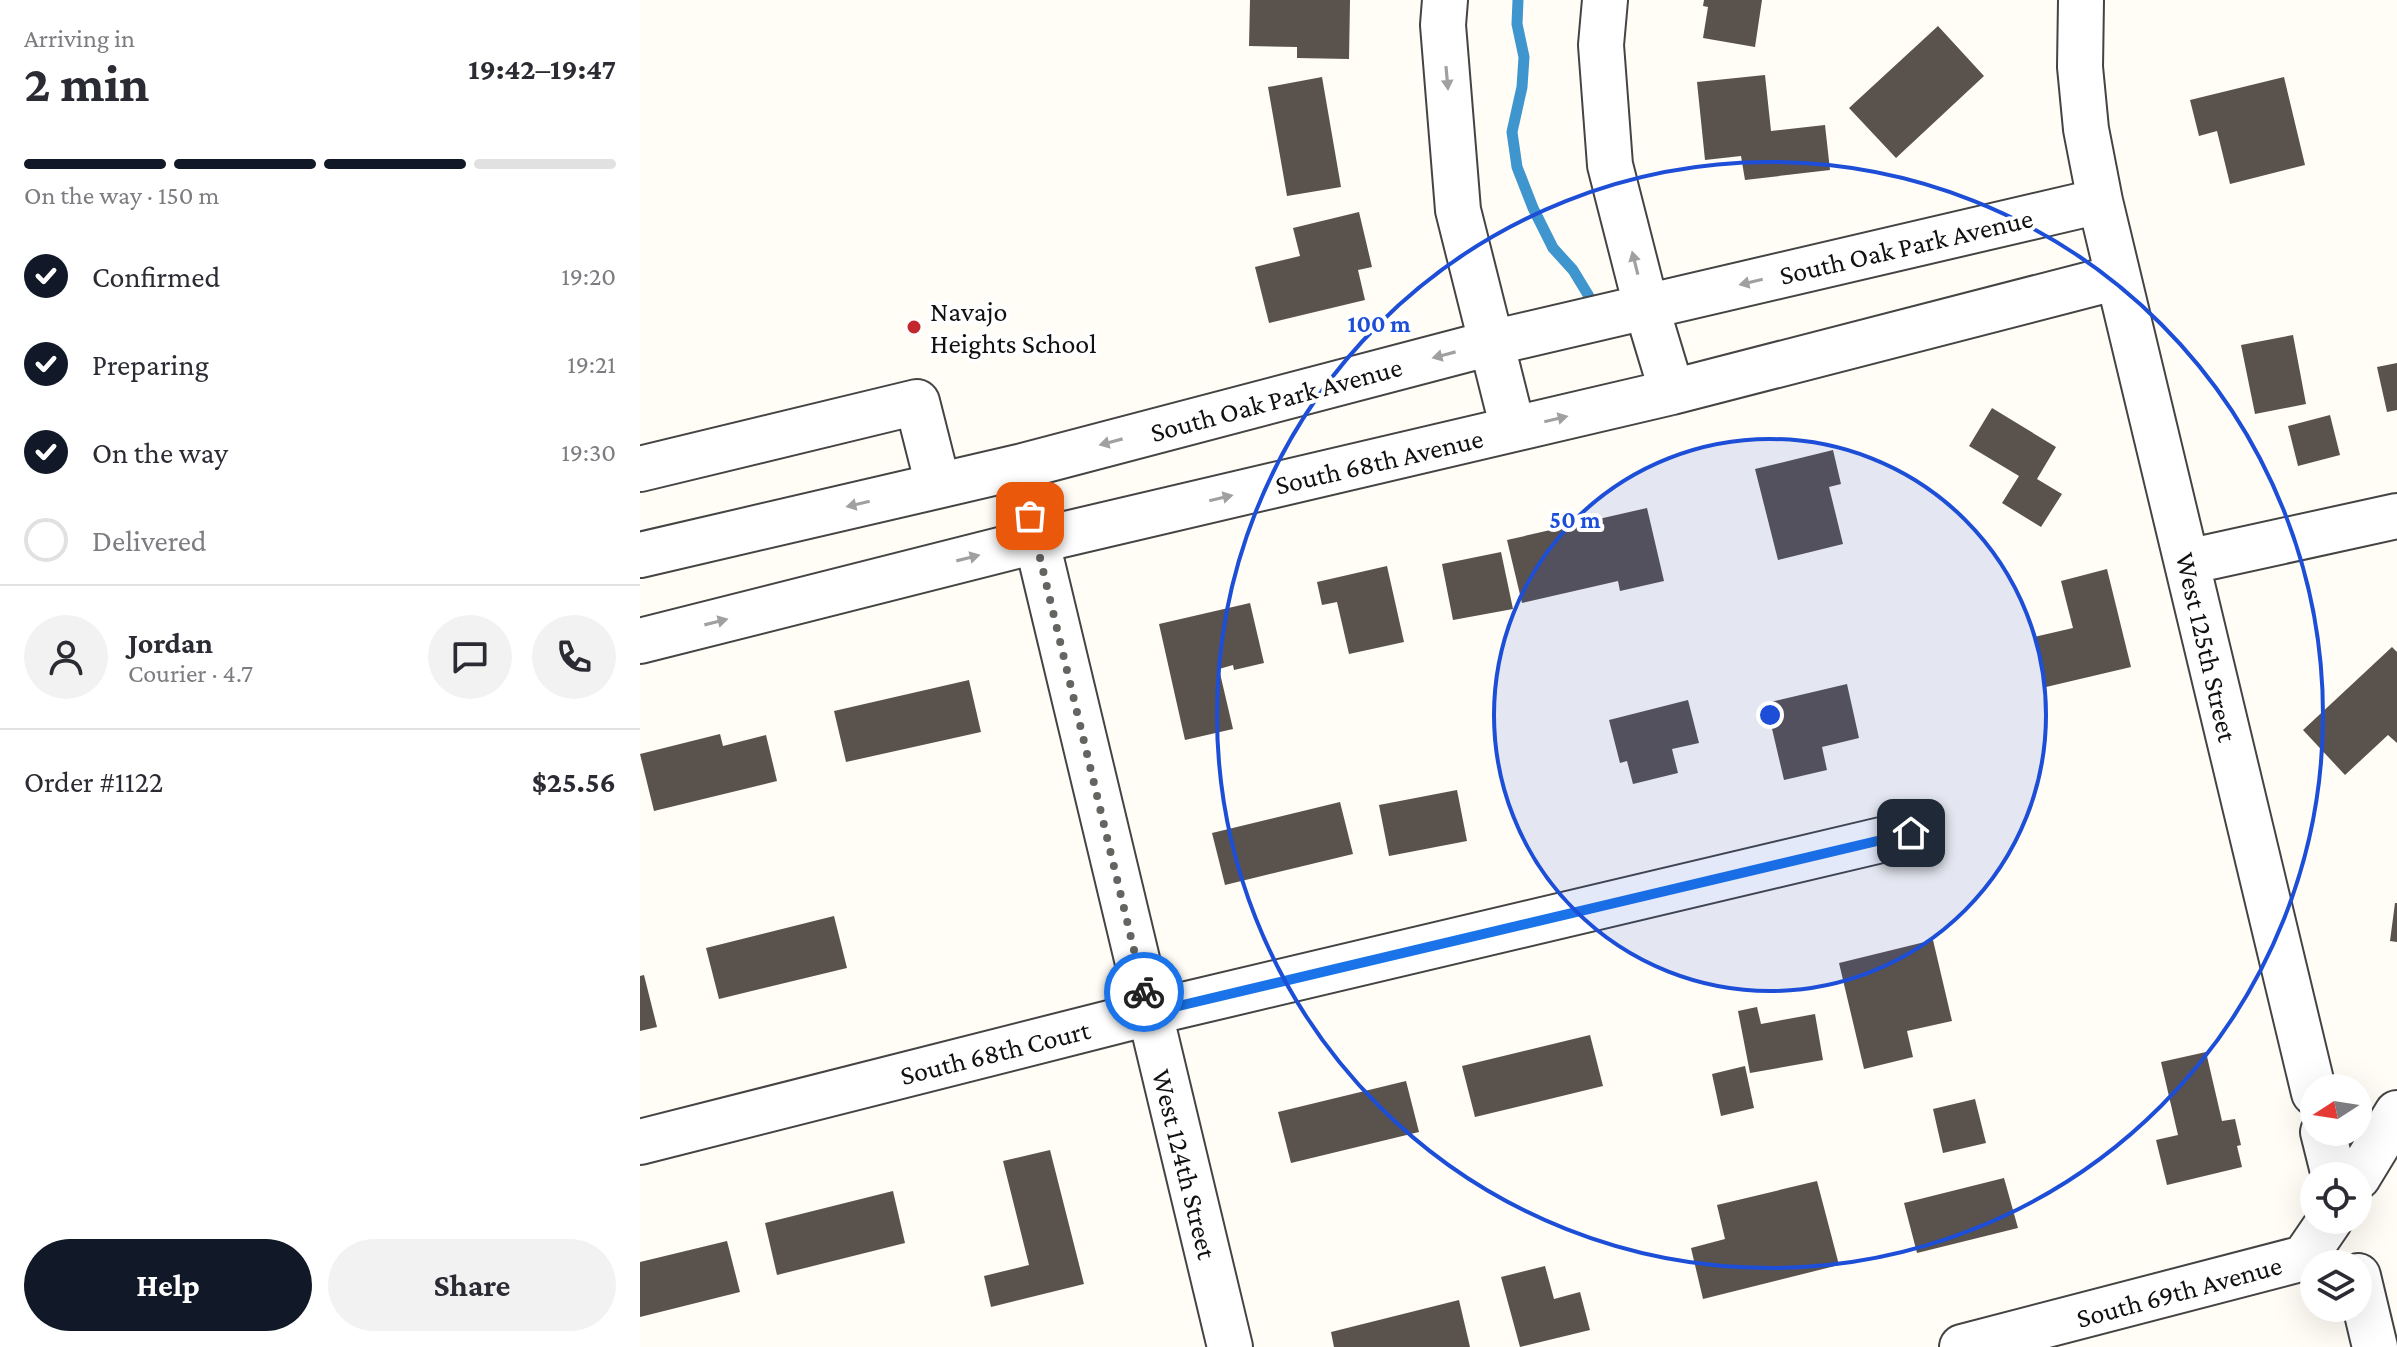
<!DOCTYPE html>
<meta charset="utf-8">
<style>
:root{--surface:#fff;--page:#f2f2f3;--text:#2b2b33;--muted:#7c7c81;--line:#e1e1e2;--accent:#111827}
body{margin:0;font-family:"Crimson Pro",serif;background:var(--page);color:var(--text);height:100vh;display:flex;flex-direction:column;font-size:30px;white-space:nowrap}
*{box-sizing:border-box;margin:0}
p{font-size:26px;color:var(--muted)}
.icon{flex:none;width:44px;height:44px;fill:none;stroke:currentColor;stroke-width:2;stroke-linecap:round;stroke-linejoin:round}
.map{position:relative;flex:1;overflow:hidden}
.details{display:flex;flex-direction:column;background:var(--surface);width:640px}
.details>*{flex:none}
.needle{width:52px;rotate:258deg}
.tools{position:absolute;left:1660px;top:1074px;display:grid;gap:16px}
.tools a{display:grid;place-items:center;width:72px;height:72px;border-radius:50%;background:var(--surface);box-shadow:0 8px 32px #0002;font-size:40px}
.pin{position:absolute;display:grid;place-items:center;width:68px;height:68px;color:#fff;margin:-34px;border-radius:16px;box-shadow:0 4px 12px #0006}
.courier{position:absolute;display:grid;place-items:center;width:80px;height:80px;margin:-40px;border:6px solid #1a73e8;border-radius:50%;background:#fff;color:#222;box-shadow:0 2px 10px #0007}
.headline em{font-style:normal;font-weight:700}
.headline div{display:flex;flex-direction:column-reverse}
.headline{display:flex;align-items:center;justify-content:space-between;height:136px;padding:0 24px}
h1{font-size:52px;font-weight:700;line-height:60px}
.bar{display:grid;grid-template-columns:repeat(4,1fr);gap:12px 8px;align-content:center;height:96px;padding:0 24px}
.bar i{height:10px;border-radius:6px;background:var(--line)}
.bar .active{background:var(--accent)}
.bar p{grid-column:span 4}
.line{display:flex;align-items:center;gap:20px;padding:0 24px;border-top:2px solid var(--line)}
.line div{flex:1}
.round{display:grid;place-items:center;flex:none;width:84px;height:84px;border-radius:42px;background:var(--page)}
ol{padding:0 24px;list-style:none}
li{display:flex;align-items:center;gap:24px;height:88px}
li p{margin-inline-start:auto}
li .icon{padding:8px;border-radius:50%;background:var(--accent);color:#fff;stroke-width:4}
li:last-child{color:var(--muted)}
li i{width:44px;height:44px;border:4px solid var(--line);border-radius:50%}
.button{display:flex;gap:16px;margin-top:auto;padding:16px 24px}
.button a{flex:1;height:92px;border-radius:48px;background:var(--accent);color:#fff;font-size:32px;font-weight:700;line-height:92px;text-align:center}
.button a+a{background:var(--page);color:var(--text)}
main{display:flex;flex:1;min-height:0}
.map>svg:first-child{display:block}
</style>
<main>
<section class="details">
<div class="headline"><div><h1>2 min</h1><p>Arriving in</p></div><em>19:42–19:47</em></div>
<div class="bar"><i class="active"></i><i class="active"></i><i class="active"></i><i></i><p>On the way · 150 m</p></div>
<ol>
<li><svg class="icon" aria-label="check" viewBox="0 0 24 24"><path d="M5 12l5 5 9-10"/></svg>Confirmed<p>19:20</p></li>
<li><svg class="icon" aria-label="check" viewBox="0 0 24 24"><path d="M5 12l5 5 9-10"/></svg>Preparing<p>19:21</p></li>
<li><svg class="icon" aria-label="check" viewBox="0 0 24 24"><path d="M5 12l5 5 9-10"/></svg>On the way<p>19:30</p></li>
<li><i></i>Delivered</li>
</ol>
<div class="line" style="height:144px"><a class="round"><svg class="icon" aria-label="person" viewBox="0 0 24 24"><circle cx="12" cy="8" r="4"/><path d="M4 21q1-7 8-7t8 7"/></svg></a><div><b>Jordan</b><p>Courier · 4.7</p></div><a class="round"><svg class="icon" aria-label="chat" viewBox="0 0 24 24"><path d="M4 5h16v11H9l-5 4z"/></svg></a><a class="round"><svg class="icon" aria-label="phone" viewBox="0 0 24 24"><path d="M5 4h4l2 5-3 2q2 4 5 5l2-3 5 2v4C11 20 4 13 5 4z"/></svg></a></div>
<div class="line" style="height:104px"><div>Order #1122</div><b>$25.56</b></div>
<div class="button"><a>Help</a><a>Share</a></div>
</section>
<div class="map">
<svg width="1757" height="1347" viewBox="0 0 1757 1347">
<rect width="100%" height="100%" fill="#fffdf5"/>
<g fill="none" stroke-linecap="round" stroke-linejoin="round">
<!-- stream -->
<path stroke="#3f96cf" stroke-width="11" d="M878,0l-1,24 7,33 -2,30 -10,45 5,35 16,41 20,40 20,22 17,28"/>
</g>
<!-- building -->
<path fill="#5a524d" d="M610,0h100l-1,59 -52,-1v-11l-48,-1z
M1064,0h58l-7,47 -52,-9 5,-31 -5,-1z
M1298,26l46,50 -88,82 -47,-50z
M1125,75l6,56 54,-6 5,45 -85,10 -4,-24 -36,4 -8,-78z
M682,77l19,110 -54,9 -19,-109z
M1644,77l21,88 -75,19 -13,-53 -18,5 -9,-36z
M719,212l13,55 -14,3 7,30 -96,23 -14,-56 45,-11 -7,-28z
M1653,335l13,69 -51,10 -14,-69z
M1757,363v47l-10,2 -10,-45z
M1352,408l64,39 -19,32 25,15 -21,33 -39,-24 17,-27 -50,-30z
M1690,415l10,40 -42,11 -10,-40z
M1193,450l8,34 -12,3 14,57 -65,16 -23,-91z
M1007,508l17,73 -44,10 -2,-10 -96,22 -15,-63z
M861,552l12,57 -60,11 -11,-56z
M747,566l17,76 -55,12 -12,-52 -15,3 -5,-23z
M1467,569l24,98 -85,20 -12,-50 39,-9 -12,-47z
M610,603l14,60 -30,7 -1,-5 -14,4 14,60 -48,11 -26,-116z
M1752,647l5,5v91l-9,-8 -43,40 -42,-45z
M329,680l12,52 -135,30 -12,-51z
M1207,684l12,54 -37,9 5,23 -43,10 -18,-77z
M1048,700l11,43 -27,6 6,24 -45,11 -6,-23 -7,2 -11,-43z
M80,734l3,12 43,-11 11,46 -123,30 -14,-57z
M817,790l10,51 -78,15 -10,-51z
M700,802l13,52 -128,31 -13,-52z
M1755,903h2v39l-7,-1z
M194,916l13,52 -128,31 -13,-51z
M1293,940l19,81 -45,10 6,26 -49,12 -25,-106z
M4,975l13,52 -17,4v-55z
M1117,1007l4,17 54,-10 8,46 -73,13 -12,-62z
M950,1035l13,51 -128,31 -13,-51z
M1566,1052l16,69 13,-2 6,26 -4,1 5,21 -75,18 -11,-45 22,-5 -17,-73z
M1105,1066l9,42 -33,8 -9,-42z
M766,1081l13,51 -128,31 -13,-51z
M1335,1099l11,44 -43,10 -10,-44z
M410,1150l34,134 -93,23 -7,-31 45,-11 -26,-104z
M1364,1178l14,50 -101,25 -13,-50z
M1177,1181l22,84 -136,34 -12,-51 34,-9 -8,-34z
M253,1191l12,52 -128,32 -12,-52z
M87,1241l13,51 -100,25v-55z
M905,1266l9,33 26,-7 10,38 -70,17 -19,-70z
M819,1300l11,47h-136l-3,-15z"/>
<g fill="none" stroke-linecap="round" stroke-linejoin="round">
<!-- minor casing -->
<g stroke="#444" stroke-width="48">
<path id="minor" d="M805,0l-2,25 15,185 55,219
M965,0l-4,45 9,120 36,141 26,86
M1441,0l-1,67 6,62 14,72 214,892
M379,467l211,880
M0,469l277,-67 21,83
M0,555l379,-88 472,-124 609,-142
M1547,562l210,-46
M0,641l396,-100 636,-149 446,-115
M1683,1132l11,44
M0,1142l509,-129 762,-180
M1718,1177l39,-64
M1718,1276l17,71
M1322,1347l342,-89 26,-38"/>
</g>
<!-- minor -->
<use href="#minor" stroke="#fff" stroke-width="44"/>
</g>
<!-- one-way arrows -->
<defs><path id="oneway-solid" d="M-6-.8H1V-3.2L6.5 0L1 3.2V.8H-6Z" transform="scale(2)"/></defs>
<g fill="#a0a0a0">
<use href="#oneway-solid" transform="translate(807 78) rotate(85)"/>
<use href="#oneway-solid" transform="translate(995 263) rotate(-104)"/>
<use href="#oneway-solid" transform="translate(1111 282) rotate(167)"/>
<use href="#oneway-solid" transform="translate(804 355) rotate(165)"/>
<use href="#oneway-solid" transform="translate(916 419) rotate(-13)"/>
<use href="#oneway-solid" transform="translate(471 442) rotate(165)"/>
<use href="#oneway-solid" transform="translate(581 498) rotate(-13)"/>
<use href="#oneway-solid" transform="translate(218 504) rotate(167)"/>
<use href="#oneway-solid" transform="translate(328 558) rotate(-14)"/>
<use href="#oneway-solid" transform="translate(76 622) rotate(-14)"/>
</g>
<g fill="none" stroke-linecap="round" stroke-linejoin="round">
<!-- done -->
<path stroke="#646461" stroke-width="8" stroke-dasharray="0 14.4" d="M390,516l114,476"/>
<!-- route -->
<path stroke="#1a73e8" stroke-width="10" d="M504,992l5,21 762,-180"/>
</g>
<!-- distance rings -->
<circle cx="1130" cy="715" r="276" fill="#1d4ed8" fill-opacity=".12"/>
<g fill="none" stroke="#1d4ed8" stroke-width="4">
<circle cx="1130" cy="715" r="276"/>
<circle cx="1130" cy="715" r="553"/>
</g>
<!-- markers -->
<circle fill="#c4262e" stroke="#fff" stroke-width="3" cx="274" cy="327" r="8"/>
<g text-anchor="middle" stroke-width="8" stroke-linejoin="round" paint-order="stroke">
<!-- street labels -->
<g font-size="28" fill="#111" stroke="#fff">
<text transform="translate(1266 246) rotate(-13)" y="10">South Oak Park Avenue</text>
<text transform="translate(636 399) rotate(-15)" y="10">South Oak Park Avenue</text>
<text transform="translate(739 461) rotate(-13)" y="10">South 68th Avenue</text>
<text transform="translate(1567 647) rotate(77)" y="10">West 125th Street</text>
<text transform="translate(355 1052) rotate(-14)" y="10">South 68th Court</text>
<text transform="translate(545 1164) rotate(76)" y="10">West 124th Street</text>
<text transform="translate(1539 1291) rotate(-15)" y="10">South 69th Avenue</text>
</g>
<!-- poi labels -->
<g font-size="28" fill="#111" stroke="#fff" text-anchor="start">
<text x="290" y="321">Navajo<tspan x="290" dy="32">Heights School</tspan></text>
</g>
</g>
<circle cx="1130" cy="715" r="12" fill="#1d4ed8" stroke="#fff" stroke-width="4"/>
<g font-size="24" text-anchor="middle" font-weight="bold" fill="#1d4ed8" stroke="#fff" stroke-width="8" stroke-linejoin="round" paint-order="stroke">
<text x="739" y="332">100 m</text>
<text x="935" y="528">50 m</text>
</g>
</svg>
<div class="tools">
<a><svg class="needle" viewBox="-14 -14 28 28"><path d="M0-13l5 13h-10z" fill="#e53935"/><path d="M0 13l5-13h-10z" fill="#7c7c81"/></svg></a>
<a><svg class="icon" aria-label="locate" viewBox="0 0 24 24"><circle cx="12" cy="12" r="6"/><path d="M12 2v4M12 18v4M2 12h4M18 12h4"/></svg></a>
<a><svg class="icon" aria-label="layers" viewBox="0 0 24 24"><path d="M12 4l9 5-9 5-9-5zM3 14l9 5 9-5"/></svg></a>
</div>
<div class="pin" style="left:390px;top:516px;background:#ea580c"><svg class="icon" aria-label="bag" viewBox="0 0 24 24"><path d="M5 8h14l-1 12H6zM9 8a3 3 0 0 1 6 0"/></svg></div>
<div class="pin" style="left:1271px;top:833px;background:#1f2937"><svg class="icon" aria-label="home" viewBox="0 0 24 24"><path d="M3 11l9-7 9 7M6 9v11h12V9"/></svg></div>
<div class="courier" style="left:504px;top:992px"><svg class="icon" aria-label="bike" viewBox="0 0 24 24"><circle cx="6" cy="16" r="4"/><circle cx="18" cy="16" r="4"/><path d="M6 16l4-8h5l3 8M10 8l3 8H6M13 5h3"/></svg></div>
</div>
</main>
